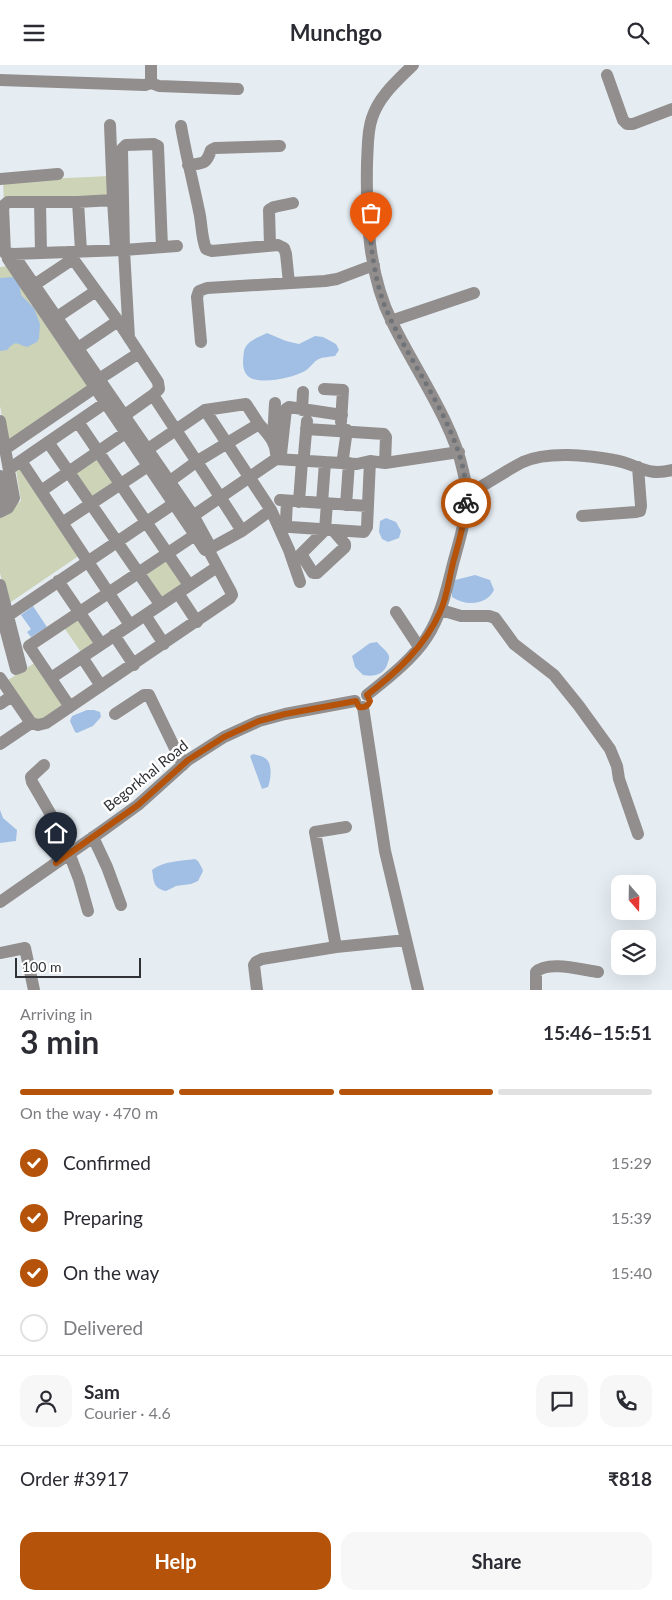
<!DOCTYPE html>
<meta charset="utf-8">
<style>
:root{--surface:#fff;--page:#f7f7f7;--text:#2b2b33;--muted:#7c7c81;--line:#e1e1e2;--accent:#b45309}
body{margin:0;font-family:Lato,sans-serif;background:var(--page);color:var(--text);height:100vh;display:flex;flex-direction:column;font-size:19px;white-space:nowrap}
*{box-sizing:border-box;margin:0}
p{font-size:16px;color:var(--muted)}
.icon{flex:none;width:28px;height:28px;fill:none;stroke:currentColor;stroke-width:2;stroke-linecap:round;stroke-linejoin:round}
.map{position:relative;height:925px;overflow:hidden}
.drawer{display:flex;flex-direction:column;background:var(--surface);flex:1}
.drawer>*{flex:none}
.needle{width:32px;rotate:160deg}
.tools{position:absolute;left:611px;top:810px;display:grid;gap:10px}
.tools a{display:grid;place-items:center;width:45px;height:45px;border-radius:10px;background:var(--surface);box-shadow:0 5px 20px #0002;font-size:25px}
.scale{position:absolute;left:15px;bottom:12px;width:126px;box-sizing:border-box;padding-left:5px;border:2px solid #303235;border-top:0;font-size:14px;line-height:18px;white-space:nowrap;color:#303235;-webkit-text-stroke:4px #fff;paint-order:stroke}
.pin{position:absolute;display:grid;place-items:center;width:42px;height:42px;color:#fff;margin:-51px -21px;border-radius:50% 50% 50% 0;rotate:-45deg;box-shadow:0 0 5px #0007}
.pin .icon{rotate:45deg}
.courier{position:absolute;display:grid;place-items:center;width:50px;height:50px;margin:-25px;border:4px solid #b45309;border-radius:50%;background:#fff;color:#222;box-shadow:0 1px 6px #0007}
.overview em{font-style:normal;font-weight:700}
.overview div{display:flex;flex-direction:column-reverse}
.overview{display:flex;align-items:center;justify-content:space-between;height:85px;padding:0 20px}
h1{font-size:32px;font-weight:700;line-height:38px}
.bar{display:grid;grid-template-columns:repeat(4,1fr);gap:8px 5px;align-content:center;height:60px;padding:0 20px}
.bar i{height:6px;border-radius:4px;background:var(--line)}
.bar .active{background:var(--accent)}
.bar p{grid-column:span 4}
.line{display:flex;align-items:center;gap:12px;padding:0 20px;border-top:1px solid var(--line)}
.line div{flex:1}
.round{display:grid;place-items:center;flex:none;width:52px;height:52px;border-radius:15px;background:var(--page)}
ol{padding:0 20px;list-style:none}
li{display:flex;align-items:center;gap:15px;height:55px}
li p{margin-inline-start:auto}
li .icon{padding:5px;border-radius:50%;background:var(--accent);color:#fff;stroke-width:4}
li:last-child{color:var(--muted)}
li i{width:28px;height:28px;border:2px solid var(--line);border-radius:50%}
.action{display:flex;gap:10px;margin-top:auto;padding:10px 20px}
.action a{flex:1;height:58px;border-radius:15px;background:var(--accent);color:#fff;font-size:20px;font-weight:700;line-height:58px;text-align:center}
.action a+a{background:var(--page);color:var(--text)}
header{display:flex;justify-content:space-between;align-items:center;height:65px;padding:0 20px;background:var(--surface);font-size:22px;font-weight:700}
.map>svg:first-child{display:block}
</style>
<header><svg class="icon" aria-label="menu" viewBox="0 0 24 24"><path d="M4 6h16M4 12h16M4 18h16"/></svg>Munchgo<svg class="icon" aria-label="search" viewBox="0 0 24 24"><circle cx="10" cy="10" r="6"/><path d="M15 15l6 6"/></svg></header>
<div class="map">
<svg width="672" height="925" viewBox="0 0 672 925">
<rect width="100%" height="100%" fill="#e6edf2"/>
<!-- green -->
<path fill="#ccd3b7" d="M109,111l1,22 -106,6 -1,-23z
M7,201l84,121 -84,57 -7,-38v-139z
M97,390l20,29 -26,17 -20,-29z
M20,402l60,88 -72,49 -8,-31v-58l21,-14 -5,-31z
M167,490l20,30 -27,17 -19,-29z
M79,550l20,29 -16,11 -20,-29z
M36,597l29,43 -27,19 -30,-44z"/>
<!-- water -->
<path fill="#a1bfe4" d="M13,212l6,4 2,14 13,13 6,16 -1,14 -2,4 -10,5c-11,-3 -11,-7 -20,3l-7,1v-73z
M267,268l19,8 13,3 16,-8 8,1 13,7 3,6 -4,6c-5,1 -12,1 -16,3 -5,2 -9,9 -14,12 -13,7 -44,14 -56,6 -8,-6 -6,-18 -5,-26 2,-10 15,-14 23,-18z
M386,453l10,4 5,9 -2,7 -11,4 -6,-3 -3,-7 1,-11z
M475,510l15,5 4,10c-8,16 -29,16 -42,7v-11l3,-6z
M33,541l14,21 -16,10 -4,-5 4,-3 -10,-14z
M377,577c3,4 9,8 11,12 2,3 1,5 0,8 -3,13 -14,15 -25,13l-8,-8 -3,-11 18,-13z
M87,645h7l6,2 1,5 -8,9 -16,7 -2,-1 -5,-11 2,-5z
M253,689c4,1 9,2 12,4 8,5 6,21 3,29l-6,2 -12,-33z
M0,745l3,8 14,12 -1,11 -16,2z
M195,794l3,2 4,7 1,3 -5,10 -7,3 -15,2 -10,5c-13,-3 -12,-9 -14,-21 11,-9 29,-9 43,-11z"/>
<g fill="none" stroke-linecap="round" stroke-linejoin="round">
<!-- minor -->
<path stroke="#928e8e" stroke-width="12" d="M607,10l16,45 4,4h6l39,-15
M0,15l145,5 6,-2v-18
M151,18l8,3 79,3
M110,60l3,75
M181,61c5,29 12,56 18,85 3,12 2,26 7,38l6,2 66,-6 6,3 2,6 3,29
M188,100c15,-2 18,0 23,-15l4,-2 65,-2
M0,114l58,-5
M40,137l1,51
M78,137l3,49
M270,181l-1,-36 5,-3 19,-4
M68,187l50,69 40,61 1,7 -6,6
M5,188l-2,-47 5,-4h70l35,-2 3,48
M7,188l6,1 111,-4 53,-4
M13,189l181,263 17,31 -2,3 -4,-1 -10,-15 -187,-276z
M34,220l39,-26
M57,252l39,-26
M391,256l83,-28
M129,273l-5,-88 -2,-101 4,-4 28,-1 4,2 4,101
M201,277l-4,-45 2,-6 8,-3 118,-7 12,-2 37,-14
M78,283l40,-27
M99,314l40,-26
M324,324l19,1 -2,32
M205,345l66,100 18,40 11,32
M302,345l1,-18
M125,350l28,-20c29,45 60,90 89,136l-31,17
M0,356l14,77 -6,10 -8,4
M78,357l111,163
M306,364l78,5 2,3 -1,26
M273,375l2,-37
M48,377l112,162
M5,384l95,-65
M148,384l57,-39 41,-6 13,20
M281,389l5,-45 3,-2 53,8
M304,390l3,-34
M343,393l4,-28
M21,396l109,164
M9,404l102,-70
M0,411l4,22 -4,7
M170,416l26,-19 63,-38c9,10 19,20 17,35
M41,426l90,-62
M467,429c19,-9 38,-23 56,-32 24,-11 65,-7 91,-2 24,4 32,17 58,10
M280,435l87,6
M287,436l-1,20 1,5 3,1 74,5 3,-5 3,-66
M299,437l3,-41
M322,438l3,-41
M327,438l-2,27 -24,24 12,19h4l28,-26v-3l-12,-14
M346,440l3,-42
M582,451l54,-4 4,-1 1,-5 -3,-39
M187,455l89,-61 81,5 13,-3 15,2 74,-11
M62,458l92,-61
M242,466l29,-21
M58,516l43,63
M0,520l21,82 -5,2 -16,-60
M178,528l19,29
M441,545l20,6h28l6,2 19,26 40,31 25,31 31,43 7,17 2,13 19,55
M396,547l23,35
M145,550l19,29
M3,554l176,-119
M114,570l20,30
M82,592l19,29
M0,613l31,45 -31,21
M51,613l166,-111
M367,630c20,-16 46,-36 60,-58 15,-23 20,-50 27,-77 6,-21 12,-42 13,-63 0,-8 -2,-18 -4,-26 -10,-49 -49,-103 -71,-149 -24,-48 -26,-106 -25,-159 1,-15 0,-31 5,-45 7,-22 25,-37 41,-53
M0,639l12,-8
M70,642l-41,-61 166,-111
M363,642l22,144 33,139
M115,649l29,-19h5l34,70
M31,658l7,2 8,-2 184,-125 2,-3 -1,-3 -22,-41
M44,700l-13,12 1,5 40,69
M93,772l14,30 14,38
M69,788l10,26 9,32
M0,837l102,-71 36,-26 50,-45 36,-23 35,-16 26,-7 70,-13
M336,882l-21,-115 31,-5
M0,888l25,-5 9,42
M257,925l-3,-25 2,-3 6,-3 74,-12 70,-7
M536,925v-18c12,-12 46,-2 62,0"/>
</g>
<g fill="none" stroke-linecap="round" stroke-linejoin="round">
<!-- done -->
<path stroke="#707377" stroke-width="5" stroke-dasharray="0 9" d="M371,178c3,27 8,53 20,77 25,53 80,123 75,183"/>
<!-- route -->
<path stroke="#b45309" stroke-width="6" d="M56,798l82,-58 50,-45 36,-23 35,-16 26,-7 71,-13 3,6c5,1 9,-1 11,-6l-3,-6c30,-23 58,-49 73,-83 7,-15 9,-33 13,-49 5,-19 12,-39 13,-60"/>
</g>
<g text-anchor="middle" stroke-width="5" stroke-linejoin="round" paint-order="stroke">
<!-- street labels -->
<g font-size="15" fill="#303235" stroke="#fff">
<text transform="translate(146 711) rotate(-39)" y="5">Begorkhal Road</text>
</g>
</g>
</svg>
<div class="tools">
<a><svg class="needle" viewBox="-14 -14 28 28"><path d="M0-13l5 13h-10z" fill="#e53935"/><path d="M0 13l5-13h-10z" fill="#7c7c81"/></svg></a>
<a><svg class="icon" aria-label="layers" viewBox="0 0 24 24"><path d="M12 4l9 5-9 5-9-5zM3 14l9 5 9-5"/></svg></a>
</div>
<div class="scale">100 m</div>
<div class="pin" style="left:371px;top:178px;background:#ea580c"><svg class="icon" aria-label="bag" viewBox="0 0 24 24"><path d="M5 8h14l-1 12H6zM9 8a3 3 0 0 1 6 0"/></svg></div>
<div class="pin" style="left:56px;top:798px;background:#1f2937"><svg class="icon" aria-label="home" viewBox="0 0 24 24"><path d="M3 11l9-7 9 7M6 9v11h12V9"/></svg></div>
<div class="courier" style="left:466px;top:438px"><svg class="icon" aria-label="bike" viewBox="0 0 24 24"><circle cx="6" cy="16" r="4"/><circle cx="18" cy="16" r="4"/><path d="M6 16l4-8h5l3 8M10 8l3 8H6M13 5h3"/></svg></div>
</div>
<section class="drawer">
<div class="overview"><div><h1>3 min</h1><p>Arriving in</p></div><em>15:46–15:51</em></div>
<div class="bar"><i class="active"></i><i class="active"></i><i class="active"></i><i></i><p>On the way · 470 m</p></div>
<ol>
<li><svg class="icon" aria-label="check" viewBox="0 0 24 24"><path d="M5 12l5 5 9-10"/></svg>Confirmed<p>15:29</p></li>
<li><svg class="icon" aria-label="check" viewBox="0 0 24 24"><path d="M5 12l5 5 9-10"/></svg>Preparing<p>15:39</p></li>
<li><svg class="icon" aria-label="check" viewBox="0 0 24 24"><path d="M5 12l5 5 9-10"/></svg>On the way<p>15:40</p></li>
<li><i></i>Delivered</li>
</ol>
<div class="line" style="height:90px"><a class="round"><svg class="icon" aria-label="person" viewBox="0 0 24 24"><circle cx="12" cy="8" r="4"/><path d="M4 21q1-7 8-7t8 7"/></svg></a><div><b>Sam</b><p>Courier · 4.6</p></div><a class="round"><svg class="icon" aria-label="chat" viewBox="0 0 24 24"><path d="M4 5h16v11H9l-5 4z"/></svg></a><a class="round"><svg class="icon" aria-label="phone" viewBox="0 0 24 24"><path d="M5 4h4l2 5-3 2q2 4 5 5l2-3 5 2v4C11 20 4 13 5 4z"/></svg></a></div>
<div class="line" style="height:65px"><div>Order #3917</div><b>₹818</b></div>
<div class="action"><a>Help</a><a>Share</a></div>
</section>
